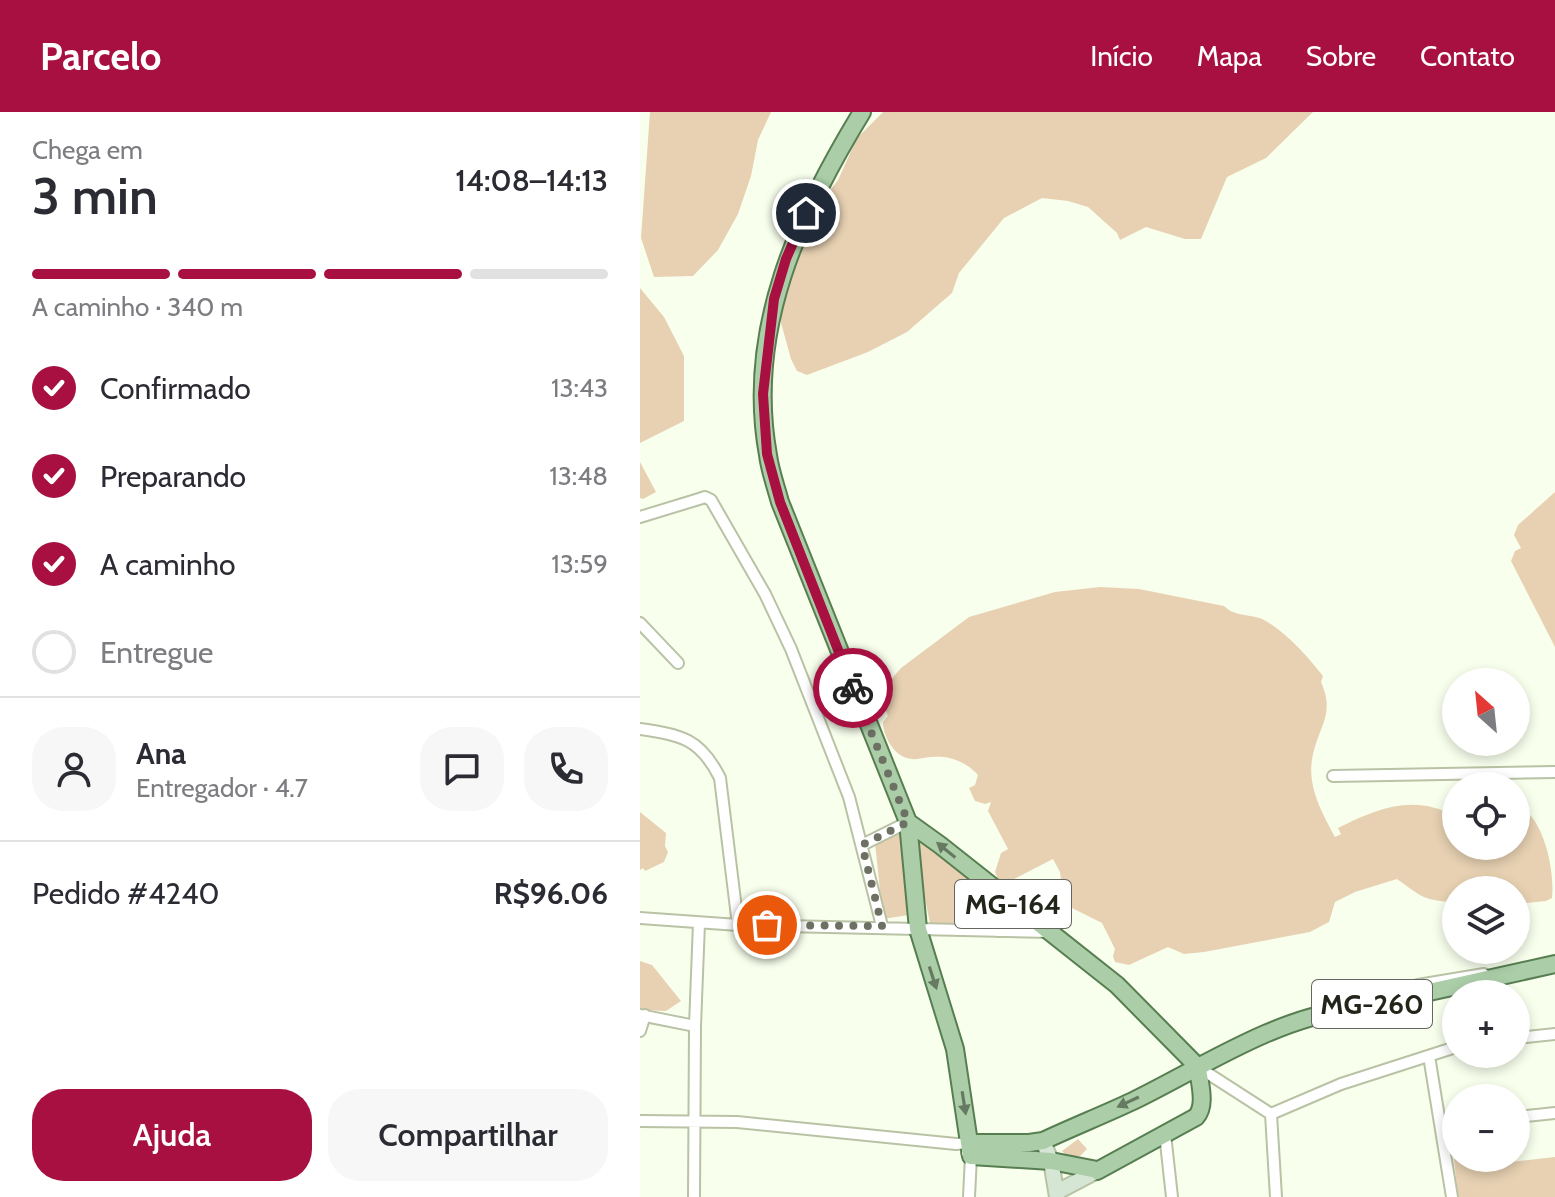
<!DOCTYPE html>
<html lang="pt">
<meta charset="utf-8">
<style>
:root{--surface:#fff;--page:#f7f7f7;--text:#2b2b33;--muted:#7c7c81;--line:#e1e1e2;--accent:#a71040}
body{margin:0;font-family:Cabin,sans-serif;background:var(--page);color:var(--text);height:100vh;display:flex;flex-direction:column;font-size:30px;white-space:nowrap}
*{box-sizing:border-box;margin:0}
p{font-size:26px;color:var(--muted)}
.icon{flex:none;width:44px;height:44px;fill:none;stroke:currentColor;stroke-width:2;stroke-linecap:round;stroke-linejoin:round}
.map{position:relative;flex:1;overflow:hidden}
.drawer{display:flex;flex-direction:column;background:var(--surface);width:640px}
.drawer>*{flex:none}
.needle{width:52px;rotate:333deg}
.fabs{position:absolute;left:802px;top:556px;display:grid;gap:16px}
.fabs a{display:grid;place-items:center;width:88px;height:88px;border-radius:50%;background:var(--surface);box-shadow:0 4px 12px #0003;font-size:40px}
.pin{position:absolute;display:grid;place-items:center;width:68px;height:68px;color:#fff;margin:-34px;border:4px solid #fff;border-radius:50%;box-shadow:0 2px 8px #0007}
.courier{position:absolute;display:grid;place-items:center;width:80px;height:80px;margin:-40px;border:6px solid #a71040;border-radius:50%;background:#fff;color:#222;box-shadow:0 2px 10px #0007}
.headline em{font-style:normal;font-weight:600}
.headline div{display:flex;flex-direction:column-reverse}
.headline{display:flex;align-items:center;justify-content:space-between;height:136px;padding:0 32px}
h1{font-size:52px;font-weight:600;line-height:60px}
.bar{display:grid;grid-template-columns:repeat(4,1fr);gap:12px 8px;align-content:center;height:96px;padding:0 32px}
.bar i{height:10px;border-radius:6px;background:var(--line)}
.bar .active{background:var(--accent)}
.bar p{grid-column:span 4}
.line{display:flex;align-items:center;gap:20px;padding:0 32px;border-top:2px solid var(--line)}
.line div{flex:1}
.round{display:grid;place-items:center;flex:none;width:84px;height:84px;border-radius:32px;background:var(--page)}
ol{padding:0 32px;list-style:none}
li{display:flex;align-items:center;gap:24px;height:88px}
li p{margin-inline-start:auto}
li .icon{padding:8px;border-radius:50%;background:var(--accent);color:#fff;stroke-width:4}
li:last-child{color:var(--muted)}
li i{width:44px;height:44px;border:4px solid var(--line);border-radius:50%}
.action{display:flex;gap:16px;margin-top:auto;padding:16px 32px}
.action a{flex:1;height:92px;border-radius:32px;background:var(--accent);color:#fff;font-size:32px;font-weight:600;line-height:92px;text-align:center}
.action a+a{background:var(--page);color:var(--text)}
header{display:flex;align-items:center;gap:48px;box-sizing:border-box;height:112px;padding:0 40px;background:var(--accent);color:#fff}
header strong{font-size:38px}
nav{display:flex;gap:44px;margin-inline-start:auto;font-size:28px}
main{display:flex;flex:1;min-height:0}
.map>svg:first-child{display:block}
</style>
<header>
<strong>Parcelo</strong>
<nav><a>Início</a><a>Mapa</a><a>Sobre</a><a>Contato</a></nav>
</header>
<main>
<section class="drawer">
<div class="headline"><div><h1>3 min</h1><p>Chega em</p></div><em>14:08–14:13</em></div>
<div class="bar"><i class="active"></i><i class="active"></i><i class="active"></i><i></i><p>A caminho · 340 m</p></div>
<ol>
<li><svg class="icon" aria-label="check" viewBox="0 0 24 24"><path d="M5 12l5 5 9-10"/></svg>Confirmado<p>13:43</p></li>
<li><svg class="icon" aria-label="check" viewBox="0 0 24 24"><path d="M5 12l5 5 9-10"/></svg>Preparando<p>13:48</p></li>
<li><svg class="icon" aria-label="check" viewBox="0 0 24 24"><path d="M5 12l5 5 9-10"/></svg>A caminho<p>13:59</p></li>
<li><i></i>Entregue</li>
</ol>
<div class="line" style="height:144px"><a class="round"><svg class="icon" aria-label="person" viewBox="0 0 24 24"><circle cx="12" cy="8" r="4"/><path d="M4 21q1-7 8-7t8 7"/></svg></a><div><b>Ana</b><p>Entregador · 4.7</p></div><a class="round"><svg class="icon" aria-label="chat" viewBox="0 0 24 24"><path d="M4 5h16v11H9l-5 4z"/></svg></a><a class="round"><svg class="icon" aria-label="phone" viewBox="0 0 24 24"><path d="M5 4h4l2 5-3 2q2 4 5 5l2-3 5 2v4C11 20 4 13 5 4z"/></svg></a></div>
<div class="line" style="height:104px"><div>Pedido #4240</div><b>R$96.06</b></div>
<div class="action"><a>Ajuda</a><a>Compartilhar</a></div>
</section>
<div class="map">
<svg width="915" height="1085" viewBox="0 0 915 1085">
<rect width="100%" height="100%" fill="#f9ffed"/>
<!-- green -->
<path fill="#e7d1b2" d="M10,0h121l-13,28 -7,36 -13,38 -20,36 -25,26 -39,1 -13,-39z
M243,0h430l-47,46 -39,19 -26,62h-16l-39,-12 -26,13 -3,-7 -29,-26 -20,-6 -26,-3 -38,20 -45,55 -7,20 -45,39 -39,20 -61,23 -10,-4 -6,-12 -10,-36v-32l19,-43 19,-10 3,-25 6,-20 10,-13 19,-42z
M0,176l24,29 20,39v65l-44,22z
M0,350l16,30 -13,7 -3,-1z
M915,380v155l-44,-86 4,-10 6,-3 -7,-13 4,-10z
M460,475l39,2 85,17c12,12 29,7 42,15 23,14 41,35 57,55l-2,6c14,31 -1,43 -8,72 -7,31 8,57 22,83l6,-3 -3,-6c39,-20 78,-35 118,-11v29h60v-41c28,9 39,67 36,93l-6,3 -30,3v-14h-60v12c-32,-1 -34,-5 -59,-23l-42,13 -20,10 -6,20 -19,10 -106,20 -20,2 -16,-7 -39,18 -14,-3 -2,-6 2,-7 -13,-26 -32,-16 -7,-13 -3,-22 -7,-13 -45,23 -10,-3 -3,-7 6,-19 7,-4 -20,-38 3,-9 -6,2 -10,-3 -6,-13 6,-3 3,-10c-12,-13 -28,-20 -46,-18 -6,0 -14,3 -20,2 -17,-1 -29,-22 -29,-37l5,-6 -5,-13 4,-19 14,-16 68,-51 86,-25z
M0,700l26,21 -1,13 3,6 -4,10 -19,9 -2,-3 -3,2z
M267,715l8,87 -32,5 -8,-76z
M271,719l83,66 -7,26h-57z
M0,849l12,4 29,36 -15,10 -26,-1z
M438,1027l9,10 -7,7h-13l-5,-5z
M915,1045v40h-97l-4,-38 37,-1 2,6z"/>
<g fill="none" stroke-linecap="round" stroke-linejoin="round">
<!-- street casing -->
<g stroke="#b9c2a5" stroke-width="14">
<path id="street" d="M0,405l59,-18 6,-2 6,3 54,94 26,55 58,148 33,129
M0,511l38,40
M0,617c41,6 60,9 80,49l18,147
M693,664l222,-4
M222,733l46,-23
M0,806l98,7 311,7
M357,819l9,-32
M726,886l52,-13 66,-11
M0,903l55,11
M0,919l5,-16
M876,926l39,-4
M789,944l23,141
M558,955l73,47
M631,1002l70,-30 115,-37
M631,1002l5,83
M876,1005l39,-4
M0,1009l97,1 219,22 14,-1
M801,1013l15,-2
M525,1022l7,63
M327,1041l4,3 -2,41
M54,1085l1,-171 4,-103"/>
</g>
<!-- secondary casing -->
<g stroke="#b9c2a5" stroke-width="18">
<path id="secondary" d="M403,1029l8,20 6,36
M417,1080l40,-21"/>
</g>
<!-- primary casing -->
<g stroke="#577e51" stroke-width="20">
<path id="primary" d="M222,0c-63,103 -117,218 -94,343 2,16 8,32 12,47l128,320 32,23 177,140 81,82
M268,710l10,107 37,120 16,107 80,5 46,9
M330,1031h59l14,-2c30,-14 60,-26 90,-40 64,-31 144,-84 215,-91l207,-46
M457,1059l99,-54c11,-12 3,-35 2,-50"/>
</g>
<!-- street -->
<use href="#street" stroke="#fff" stroke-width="10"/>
<!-- secondary -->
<use href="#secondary" stroke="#d5e7d4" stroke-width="14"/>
<!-- primary -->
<use href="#primary" stroke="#abcea8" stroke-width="16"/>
</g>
<!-- one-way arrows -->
<defs><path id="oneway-solid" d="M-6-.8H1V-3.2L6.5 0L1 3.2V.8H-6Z" transform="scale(2)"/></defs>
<g fill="#667a61">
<use href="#oneway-solid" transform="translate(306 738) rotate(-141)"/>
<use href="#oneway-solid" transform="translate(293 866) rotate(72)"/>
<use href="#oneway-solid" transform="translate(488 990) rotate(155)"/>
<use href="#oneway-solid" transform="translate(324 991) rotate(81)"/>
</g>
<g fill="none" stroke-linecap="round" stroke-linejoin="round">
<!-- done -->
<path stroke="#6d7164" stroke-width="8" stroke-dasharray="0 14.4" d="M127,813l115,1 -20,-81 46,-23 -55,-134"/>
<!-- route -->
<path stroke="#a71040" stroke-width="10" d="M166,101l-20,46 -12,40 -11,95 4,60 13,48 73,186"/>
</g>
<g text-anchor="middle" stroke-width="6" stroke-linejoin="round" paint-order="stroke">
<!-- shield labels -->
<g fill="#fff" stroke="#64665f" stroke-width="2">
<rect x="315" y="768" width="116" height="48" rx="6"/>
<rect x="672" y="868" width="120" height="48" rx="6"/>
</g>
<g font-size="28" font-weight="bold" fill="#22251a">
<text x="373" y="802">MG-164</text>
<text x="732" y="902">MG-260</text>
</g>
</g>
</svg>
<div class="fabs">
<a><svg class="needle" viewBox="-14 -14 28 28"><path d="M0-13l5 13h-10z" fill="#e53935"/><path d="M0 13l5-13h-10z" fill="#7c7c81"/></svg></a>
<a><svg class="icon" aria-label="locate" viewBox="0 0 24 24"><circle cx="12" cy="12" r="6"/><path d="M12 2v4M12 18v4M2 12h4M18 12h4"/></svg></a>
<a><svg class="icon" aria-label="layers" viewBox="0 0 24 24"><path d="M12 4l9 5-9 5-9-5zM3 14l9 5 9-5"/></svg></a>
<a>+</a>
<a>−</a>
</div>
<div class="pin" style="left:127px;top:813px;background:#ea580c"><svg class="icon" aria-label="bag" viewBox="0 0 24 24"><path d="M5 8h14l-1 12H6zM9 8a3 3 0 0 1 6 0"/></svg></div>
<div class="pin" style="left:166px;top:101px;background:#1f2937"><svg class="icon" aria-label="home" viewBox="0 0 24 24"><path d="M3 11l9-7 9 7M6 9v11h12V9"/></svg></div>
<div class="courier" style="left:213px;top:576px"><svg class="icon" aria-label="bike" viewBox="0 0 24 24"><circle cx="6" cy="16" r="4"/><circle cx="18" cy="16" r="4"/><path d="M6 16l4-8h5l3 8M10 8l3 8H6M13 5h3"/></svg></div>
</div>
</main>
